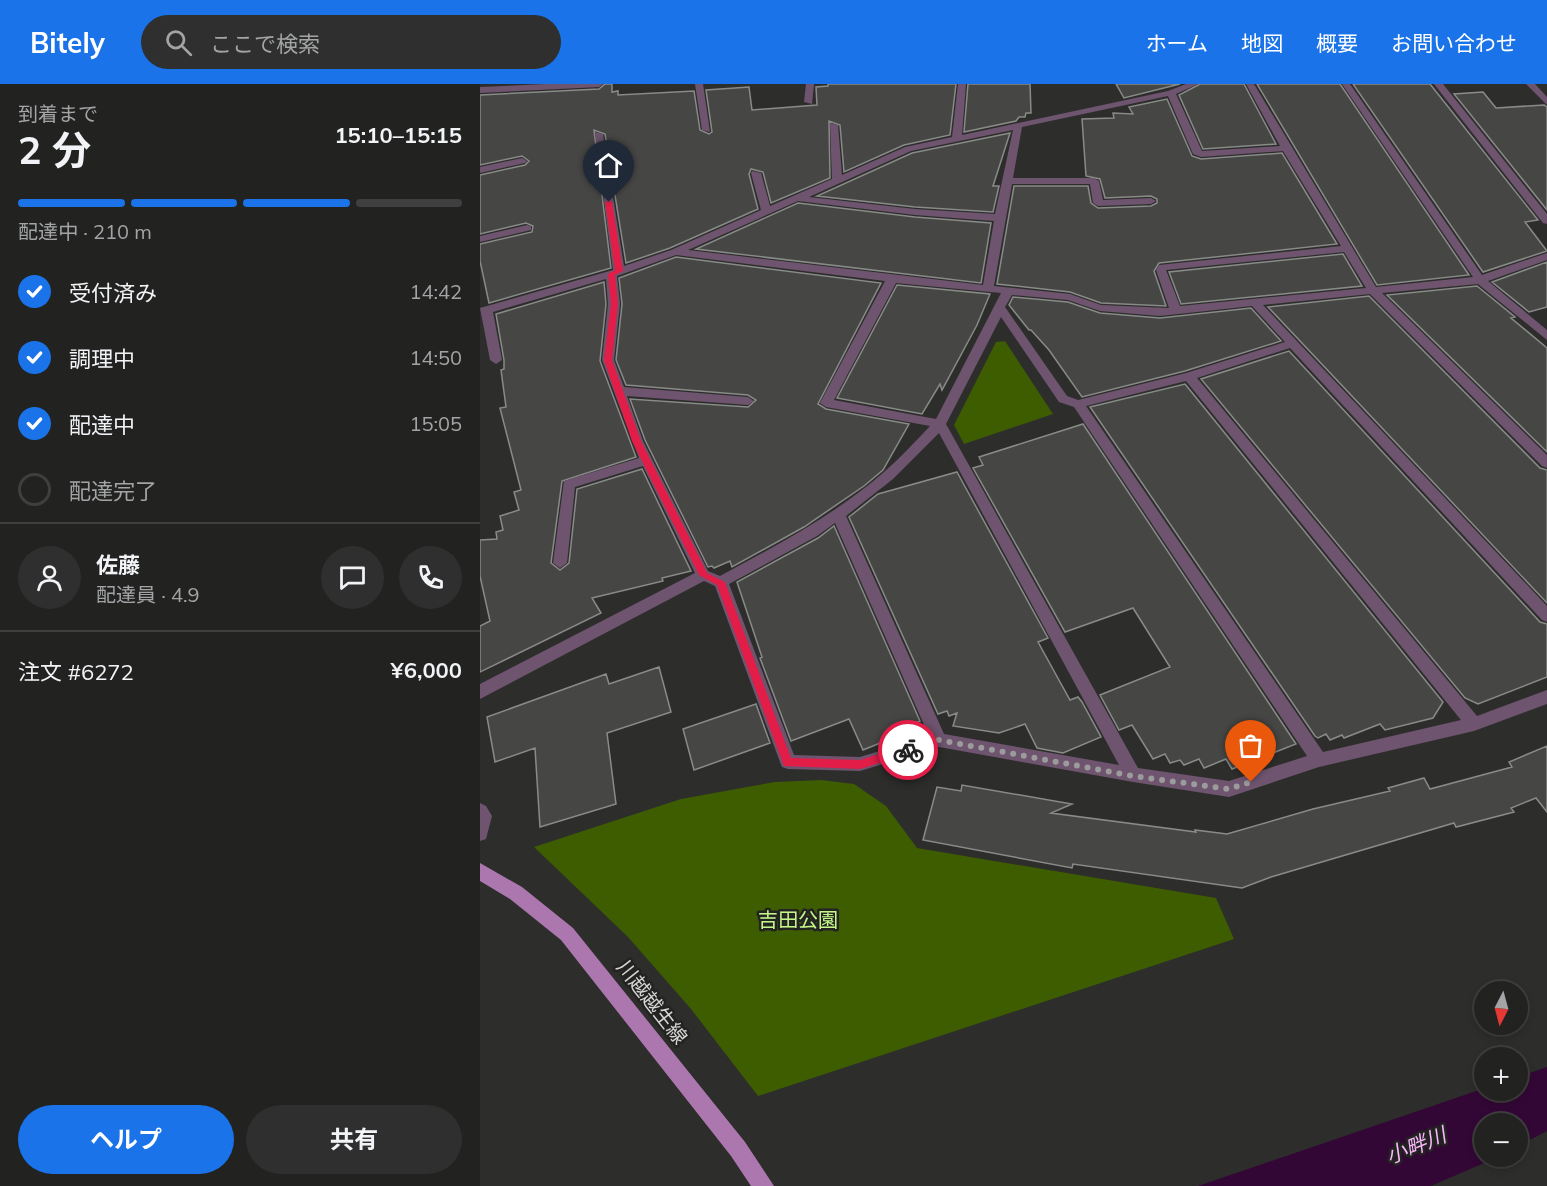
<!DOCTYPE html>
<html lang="ja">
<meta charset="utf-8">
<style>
:root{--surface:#222221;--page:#2e2f2e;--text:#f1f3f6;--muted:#a2a4a5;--line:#3f3f3f;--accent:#1a73e8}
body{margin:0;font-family:Mulish,"Noto Sans JP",sans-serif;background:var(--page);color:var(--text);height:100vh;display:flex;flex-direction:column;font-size:22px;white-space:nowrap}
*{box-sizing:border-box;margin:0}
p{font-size:20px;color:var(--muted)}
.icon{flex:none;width:33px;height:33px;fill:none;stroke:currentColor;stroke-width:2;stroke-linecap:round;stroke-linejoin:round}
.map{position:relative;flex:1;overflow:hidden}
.side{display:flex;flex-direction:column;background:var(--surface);width:480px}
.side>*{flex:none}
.needle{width:39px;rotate:186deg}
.controls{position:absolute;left:994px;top:897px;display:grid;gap:12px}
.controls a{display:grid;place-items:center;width:54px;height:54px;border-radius:50%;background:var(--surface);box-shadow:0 3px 9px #0003,0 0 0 2px var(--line);font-size:30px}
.pin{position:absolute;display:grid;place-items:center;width:51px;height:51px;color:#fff;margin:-62px -26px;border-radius:50% 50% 50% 0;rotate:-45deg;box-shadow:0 0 6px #0007}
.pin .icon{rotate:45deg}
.courier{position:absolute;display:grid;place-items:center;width:60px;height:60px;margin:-30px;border:4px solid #e11d48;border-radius:50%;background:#fff;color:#222;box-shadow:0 2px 8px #0007}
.summary em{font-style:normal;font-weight:700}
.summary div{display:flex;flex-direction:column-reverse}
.summary{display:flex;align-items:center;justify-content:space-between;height:102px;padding:0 18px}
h1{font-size:39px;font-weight:700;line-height:45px}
.bar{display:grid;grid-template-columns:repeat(4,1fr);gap:9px 6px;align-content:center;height:72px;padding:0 18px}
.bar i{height:8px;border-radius:4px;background:var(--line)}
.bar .active{background:var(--accent)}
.bar p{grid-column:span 4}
.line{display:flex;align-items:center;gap:15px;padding:0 18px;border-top:2px solid var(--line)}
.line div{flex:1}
.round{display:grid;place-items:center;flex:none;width:63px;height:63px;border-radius:32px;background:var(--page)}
ol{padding:0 18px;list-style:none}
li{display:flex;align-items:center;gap:18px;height:66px}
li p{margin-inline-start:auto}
li .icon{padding:6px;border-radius:50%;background:var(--accent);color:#fff;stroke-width:4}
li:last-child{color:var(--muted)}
li i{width:33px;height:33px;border:3px solid var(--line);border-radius:50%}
.primary-button{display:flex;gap:12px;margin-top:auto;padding:12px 18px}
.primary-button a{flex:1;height:69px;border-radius:36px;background:var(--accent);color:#fff;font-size:24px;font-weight:700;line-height:69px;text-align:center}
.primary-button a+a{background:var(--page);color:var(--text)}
header{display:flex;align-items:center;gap:36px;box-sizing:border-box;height:84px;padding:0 30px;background:var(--accent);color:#fff}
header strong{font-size:28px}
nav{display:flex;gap:33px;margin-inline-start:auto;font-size:21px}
.search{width:420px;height:54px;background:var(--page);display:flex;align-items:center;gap:15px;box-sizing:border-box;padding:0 21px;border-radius:33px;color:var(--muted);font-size:22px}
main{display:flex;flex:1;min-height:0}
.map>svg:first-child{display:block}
</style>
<header>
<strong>Bitely</strong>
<div class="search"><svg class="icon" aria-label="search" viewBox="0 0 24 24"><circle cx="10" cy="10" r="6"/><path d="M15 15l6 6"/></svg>ここで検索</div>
<nav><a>ホーム</a><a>地図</a><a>概要</a><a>お問い合わせ</a></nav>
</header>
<main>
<section class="side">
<div class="summary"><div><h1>2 分</h1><p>到着まで</p></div><em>15:10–15:15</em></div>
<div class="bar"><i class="active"></i><i class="active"></i><i class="active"></i><i></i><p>配達中 · 210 m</p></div>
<ol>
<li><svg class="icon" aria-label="check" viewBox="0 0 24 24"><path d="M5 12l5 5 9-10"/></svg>受付済み<p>14:42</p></li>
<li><svg class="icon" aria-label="check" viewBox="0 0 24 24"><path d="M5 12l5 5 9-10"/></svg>調理中<p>14:50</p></li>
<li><svg class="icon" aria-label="check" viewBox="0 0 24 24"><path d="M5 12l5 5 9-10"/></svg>配達中<p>15:05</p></li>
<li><i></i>配達完了</li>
</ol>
<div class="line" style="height:108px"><a class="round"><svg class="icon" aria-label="person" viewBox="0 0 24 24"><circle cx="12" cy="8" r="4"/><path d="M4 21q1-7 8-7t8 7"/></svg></a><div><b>佐藤</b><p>配達員 · 4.9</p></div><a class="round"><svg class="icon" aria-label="chat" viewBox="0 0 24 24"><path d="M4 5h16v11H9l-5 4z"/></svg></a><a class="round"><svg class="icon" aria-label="phone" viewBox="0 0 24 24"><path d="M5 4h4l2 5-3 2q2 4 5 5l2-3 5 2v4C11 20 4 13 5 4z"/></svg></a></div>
<div class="line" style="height:78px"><div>注文 #6272</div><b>¥6,000</b></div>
<div class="primary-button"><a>ヘルプ</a><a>共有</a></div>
</section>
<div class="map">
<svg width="1067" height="1102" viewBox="0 0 1067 1102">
<rect width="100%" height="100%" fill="#2d2e2c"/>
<!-- green -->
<path fill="#3d5d00" d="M525,257l48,73 -89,30 -10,-19 42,-83z
M341,696l33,4 32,22 31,42 299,50 18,41 -476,157 -67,-87 -63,-72 -94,-90 147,-48 94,-17z"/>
<!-- water -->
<path fill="#330735" d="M1067,983v64l-29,15v-22h-33v32l13,1 -67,29h-233l287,-98v2h33v-13z"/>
<!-- building -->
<path fill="#464745" stroke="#898b88" stroke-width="1.5" d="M125,0h7v8l6,-1v4l76,-4 6,39 9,4 3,-2 -6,-42 43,-3 3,23 65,-5 -1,-18 12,-1v-2h128l-6,51 -46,10 -60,27 -4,-47 -11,-4 1,57 -59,25 -8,-31 -12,-3 -2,5 9,35 -88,39 -44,15 -21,-129 -11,-4 17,138 -122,35 -9,-42v-17l52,-12 1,-6 -7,-3 -46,11v-59l45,-10 4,-4 -7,-5 -42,9v-70l119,-6z
M488,0h62l1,29h-5l-1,4h-6l-3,4 -52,11z
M636,0h64l-56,14z
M720,0h44l32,60 -73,5 -24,-54z
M777,0h83l129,191 -92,10z
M873,0h77l108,136 -13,2 22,29 -64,21z
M1003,8l13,16 48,-3 3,2v103l-93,-116z
M687,15l25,57 9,3 81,-6 55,91 -178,19 -5,8 12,35 -65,-3 -31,-11 -73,-8 17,-98h74l3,17 7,5 53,-2 6,-3v-4l-6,-3 -46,2 -5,-19 -14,-3 -4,-57 32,-1 -1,-5 20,1 -4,-7z
M530,49l-17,53h6l-6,26 -78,-5 -98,-11 95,-43z
M318,119l117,14 76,6 -10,60 -285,-34z
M863,170l19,32 -181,18 -12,-32z
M196,173l205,26 -63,121 8,5 83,15 -26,46 -19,16 -60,41 -72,40 -2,-6 -16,7 -2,-2 -4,1 -63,-127 -15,-41 118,8 8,-7 -8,-5 -122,-10 -10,-25 6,-56 -3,-26z
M1067,178v45l-18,5 -37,-30z
M124,198l2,22 -6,57 36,96 -74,24 -11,82 9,7 9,-7 8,-74 65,-20 49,102 -29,7 1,3 -71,17 9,15 -121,59v-46l10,-5 -10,-45v-36l17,-1 -1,-7 7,-2 -3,-14 19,-6 -5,-18 7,-2 -21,-82 6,-1 -5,-37 3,-1v-9l-8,-46z
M417,201l93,9 -13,31 -35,65 -2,-6 -18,30 -85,-16z
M997,202l38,31 -4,1 36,30v104l-160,-157z
M889,212l171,172 7,2v133l-279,-296z
M533,213l55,5 32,11 60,5 91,-10 30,33 -96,30 -103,26 -33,-47 -18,-20h-2l-20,-25z
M809,267l251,271 7,2v53l-69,27 -13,-6 -264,-319z
M705,300l258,318 -10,16 -48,12 -5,-6 -36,14 -2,-3 -12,5 -4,-6 -8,4 -3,-2 -225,-329z
M603,340l213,320 -64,25 -6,-10 -22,9 -5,-9 -15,6 -4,-5 -10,3 -5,-9 -12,5 -21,-34 -13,5 -19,-35 70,-28 -37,-59 -68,24 -92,-164 10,-3 -4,-8z
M477,388l91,166 -10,4 32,58 8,-3 4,5 19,35 -38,16 -26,-5 -12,-24 -26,9 -46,-7 4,-13 -8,3 -2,-5 -9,3 -89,-197 29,-23z
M354,442l86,195 -27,11 2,5 -32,13 -14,-31 -58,22 -31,-83 2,-1 -25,-75 81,-44z
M179,583l12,45 -64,21 9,71 -76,23 -5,-79 -40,14 -8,-45 119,-43 3,10z
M276,620l14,39 -76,27 -11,-41z
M1067,662v66l-11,-14 -25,10 3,4 -58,15 -2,-4 -183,54 -29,11 -169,-24 -1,4 -149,-28 14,-53 24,4 1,-6 110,19 -21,9 145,19 -1,-2 32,4 86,-25 77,-18 -2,-3 36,-10 6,11 82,-22 -3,-5z"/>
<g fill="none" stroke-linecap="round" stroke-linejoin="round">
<!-- minor -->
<path fill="#6e546e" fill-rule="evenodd" d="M66,0h57l-4,3 -119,6v-6z
M215,0h8l7,48 -8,-2z
M326,0h8l-2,20 -8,-2z
M478,0h8l-4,51 206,-44 18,-7h12l-22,10 26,57 78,-5 -34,-62h8l122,203 97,-10 -131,-193h8l132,191 65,-22v7l-59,21 59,49v10l-69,-56 -96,9 165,162v13l-5,-2 -172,-172 -107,11 284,301v16l-5,-2 -252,-272 -93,30 280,338 70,-26v14l-73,27 -155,36 -90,30 -96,-15 -194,-35 -79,24 -72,-2 -6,-2 -2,-5 -65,-176 -11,-5 -224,118v-15l215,-111 -52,-107 -68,21 -8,76 -7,5 -7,-5 11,-82 75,-23 -37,-98 6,-56 -2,-25 -113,33 9,48 -6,4 -6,-4 -10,-52 133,-38 -18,-138 8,2 21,132 47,-16 90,-40 -10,-37 1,-2 9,2 9,33 62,-27 -2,-56 8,2 4,50 63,-28 47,-10zM688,12l25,58 8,3 82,-6 58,95 -182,19 -3,5 13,38 -68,-3 -31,-11 -76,-8 18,-102h78l3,19 5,3 53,-2 5,-3 -5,-3 -48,2 -4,-19 -5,-3h-81l9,-51zM533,46l-18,84 -80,-5 -106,-12 102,-46zM318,117l117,14 79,6 -11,64 -295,-35zM864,168l22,36 -186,18 -14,-36zM196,171l209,26 -65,122 6,4 104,19c-15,16 -30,32 -46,46 -49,43 -107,73 -164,104l-12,-5 -65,-130 -16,-45 121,9 6,-4 -6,-4 -124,-10 -10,-27 6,-56 -3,-28zM416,199l105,10 -65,126 -102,-19zM532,211l56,5 32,11 60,5 92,-10 33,36 -99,31 -108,27 -11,-4 -62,-89zM521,233l58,85 15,5 233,349 -78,25 -91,-13 -192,-344zM706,297l275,339 -138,32 -237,-346zM459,349l180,332 -175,-31 -98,-218 47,-37zM355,439l94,213 -69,21 -66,-2 -65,-171 88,-48z
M954,0h9l104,130v10l-4,-1z
M1046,0h9l12,13v8z
M42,74l5,3 -2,2 -45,10v-6z
M47,141l4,1v4l-51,12v-6z
M0,719l6,3 6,10 -6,23 -6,2z"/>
<!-- major -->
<path fill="#ac77ae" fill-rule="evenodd" d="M0,779l42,24 51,41 172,214 29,44h-23l-20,-30 -170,-216 -51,-41 -30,-18z"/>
</g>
<!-- route -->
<path fill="#e11d48" d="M129,117l3,1 11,69 -8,4 3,29 -6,56 29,81 66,132 18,9 66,176 69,2 48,-15 4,2v6l-52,16 -76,-3 -67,-181 -18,-10 -67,-134 -28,-81 7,-56 -3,-30 7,-4 -10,-68z"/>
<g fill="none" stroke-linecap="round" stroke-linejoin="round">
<!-- done -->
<path stroke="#9a9b9a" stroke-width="6" stroke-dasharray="0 10.8" d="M428,666l31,-10 194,36 96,13 22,-7"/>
</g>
<g text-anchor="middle" stroke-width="5" stroke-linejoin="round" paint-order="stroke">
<!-- near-park labels -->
<g font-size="20" fill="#c5f689" stroke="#232422">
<text x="318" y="843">吉田公園</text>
</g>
<!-- near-street labels -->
<g font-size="20" fill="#d5d6d5" stroke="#232422">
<text transform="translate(172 918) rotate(52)" y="7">川越越生線</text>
</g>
<!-- near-water labels -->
<g font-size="21" font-style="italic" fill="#fbb7fd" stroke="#232422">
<text transform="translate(936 1062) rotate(-22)" y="7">小畔川</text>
</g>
</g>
</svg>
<div class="controls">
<a><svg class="needle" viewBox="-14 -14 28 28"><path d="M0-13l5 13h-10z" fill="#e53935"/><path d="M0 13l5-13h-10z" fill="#a2a4a5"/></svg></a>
<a>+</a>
<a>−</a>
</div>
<div class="pin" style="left:771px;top:698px;background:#ea580c"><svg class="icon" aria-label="bag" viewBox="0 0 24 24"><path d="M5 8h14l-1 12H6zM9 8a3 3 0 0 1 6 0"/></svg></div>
<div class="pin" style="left:129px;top:118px;background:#1f2937"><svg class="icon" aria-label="home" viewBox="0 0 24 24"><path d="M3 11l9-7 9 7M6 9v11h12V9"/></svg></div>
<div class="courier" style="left:428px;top:666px"><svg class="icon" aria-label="bike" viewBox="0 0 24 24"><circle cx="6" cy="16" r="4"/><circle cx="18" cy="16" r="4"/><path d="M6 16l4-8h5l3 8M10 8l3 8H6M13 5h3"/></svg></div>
</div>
</main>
